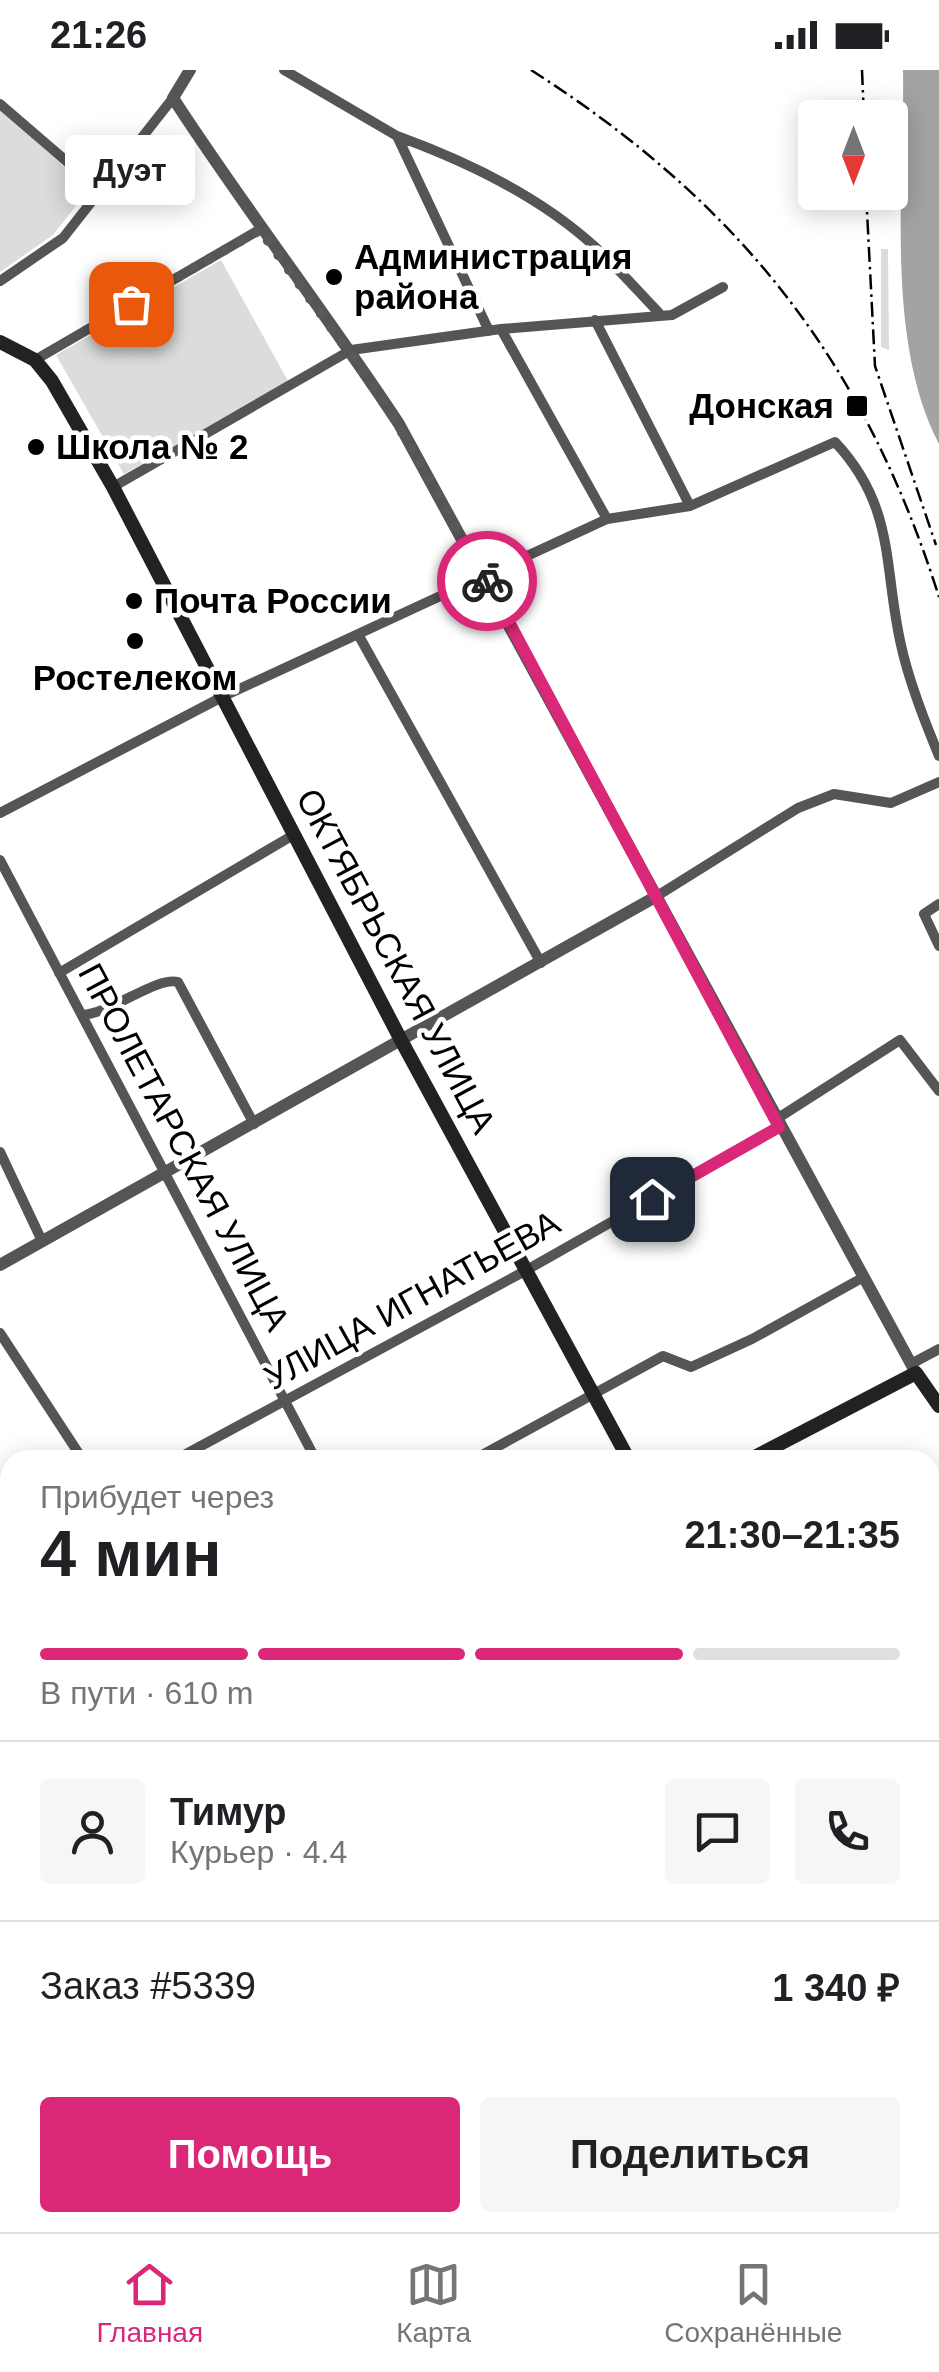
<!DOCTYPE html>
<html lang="ru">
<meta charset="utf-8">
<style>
:root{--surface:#fff;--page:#f6f6f6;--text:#202124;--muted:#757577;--line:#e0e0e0;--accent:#db2777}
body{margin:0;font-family:Helvetica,sans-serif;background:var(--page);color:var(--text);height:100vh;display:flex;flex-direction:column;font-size:38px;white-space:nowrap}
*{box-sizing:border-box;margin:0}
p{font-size:32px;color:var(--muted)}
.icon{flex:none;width:55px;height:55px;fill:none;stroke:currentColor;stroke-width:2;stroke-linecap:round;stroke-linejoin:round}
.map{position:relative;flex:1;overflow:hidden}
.panel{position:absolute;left:0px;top:1380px;width:940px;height:782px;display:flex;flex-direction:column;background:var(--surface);border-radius:30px 30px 0 0;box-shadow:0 5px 25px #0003}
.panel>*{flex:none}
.needle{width:65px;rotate:180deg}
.controls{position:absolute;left:798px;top:30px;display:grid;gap:20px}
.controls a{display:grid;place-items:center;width:110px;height:110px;border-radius:10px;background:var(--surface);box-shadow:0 5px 25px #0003;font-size:50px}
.pin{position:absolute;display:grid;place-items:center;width:85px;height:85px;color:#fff;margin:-42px;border-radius:20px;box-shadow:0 5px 15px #0006}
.courier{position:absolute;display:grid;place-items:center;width:100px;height:100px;margin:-50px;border:8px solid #db2777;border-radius:50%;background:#fff;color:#222;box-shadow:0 2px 12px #0007}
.bubble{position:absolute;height:70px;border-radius:10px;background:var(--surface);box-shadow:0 5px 25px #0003;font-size:32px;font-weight:800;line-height:70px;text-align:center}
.head em{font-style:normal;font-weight:800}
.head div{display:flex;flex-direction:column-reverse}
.head{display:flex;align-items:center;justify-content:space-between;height:170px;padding:0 40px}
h1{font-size:65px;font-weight:800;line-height:75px}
.bar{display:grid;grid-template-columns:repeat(4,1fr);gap:15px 10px;align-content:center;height:120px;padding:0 40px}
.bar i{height:12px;border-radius:8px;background:var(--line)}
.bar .selected{background:var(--accent)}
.bar p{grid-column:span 4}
.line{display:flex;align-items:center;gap:25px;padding:0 40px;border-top:2px solid var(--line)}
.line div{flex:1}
.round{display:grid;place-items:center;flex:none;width:105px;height:105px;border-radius:10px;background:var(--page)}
.primary-button{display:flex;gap:20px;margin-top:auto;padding:20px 40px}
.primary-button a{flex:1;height:115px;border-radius:10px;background:var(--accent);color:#fff;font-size:40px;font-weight:800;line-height:115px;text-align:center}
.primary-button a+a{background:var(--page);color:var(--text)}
.status{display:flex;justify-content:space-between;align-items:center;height:70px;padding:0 50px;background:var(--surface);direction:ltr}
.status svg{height:28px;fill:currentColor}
.tab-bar{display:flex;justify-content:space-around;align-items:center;height:140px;border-top:2px solid var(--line);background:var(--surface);font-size:28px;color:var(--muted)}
.tab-bar a{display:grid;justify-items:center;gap:5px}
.tab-bar .selected{color:var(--accent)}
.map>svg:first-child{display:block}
</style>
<div class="status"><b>21:26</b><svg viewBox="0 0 49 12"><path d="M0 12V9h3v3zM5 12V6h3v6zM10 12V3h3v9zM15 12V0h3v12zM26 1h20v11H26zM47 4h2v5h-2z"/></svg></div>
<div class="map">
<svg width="939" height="2162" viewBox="0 0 939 2162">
<rect width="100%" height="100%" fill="#fff"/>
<!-- green -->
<path fill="#dcdcdc" d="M0,39l89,80 -36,46 -53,37z
M881,179h7l1,101 -8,-3z
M221,190l67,121 -164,93 -68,-119z
M10,1815v126l-10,2v-122z
M0,2038l10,18v73l-10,-2z"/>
<!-- water -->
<path fill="#a3a3a3" d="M903,0h36v374c-55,-106 -34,-259 -36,-374z"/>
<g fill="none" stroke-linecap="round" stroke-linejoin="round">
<!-- stream -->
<path stroke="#a3a3a3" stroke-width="2.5" d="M174,2162l2,-10"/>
<!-- river -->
<path stroke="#a3a3a3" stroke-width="15" d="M930,1738l9,6"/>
<!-- minor -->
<path stroke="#555" stroke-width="10" d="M284,0l113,66 92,195
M0,34l101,87
M397,66c69,25 142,60 197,110 23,21 44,45 65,67
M0,211l63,-43 110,-140
M595,250l95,186
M501,259l106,190
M35,290l224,-130
M113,417l238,-137 150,-21 171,-14 51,-28
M359,566l182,327
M0,743l224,-117 383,-177 83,-13 145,-64c61,65 48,124 66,203 8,37 23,75 38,111
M0,790l316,600
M657,826l141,-88 36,-14 57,9 48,-21
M939,834l-15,10 15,32
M59,903l236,-139
M82,945c30,-2 75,-39 96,-33l76,142
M775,1050l125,-80 39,51
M0,1082l42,89
M0,1263l83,127
M911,1294l28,-15
M175,1390l350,-189 254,-144
M473,1390l190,-104 28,11 61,-28 110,-61
M0,1482l10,-5
M930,1504l9,-8
M0,1622l10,-3
M930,1847l9,14
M930,1986l9,-6
M930,2045l9,11
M543,2152l5,10
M647,2152l5,10
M752,2152l6,10
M895,2152l8,10
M681,2162l14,-10"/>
<!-- tertiary -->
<path stroke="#555" stroke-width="12" d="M190,0l-17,28c72,111 153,215 226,326l517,949
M0,1195l657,-369
M0,1989l10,16
M66,2152l2,10"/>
<!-- secondary -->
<path stroke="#222" stroke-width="14" d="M0,272l35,18 17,21 61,106 289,555 227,418
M749,1390l167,-87 23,33"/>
<!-- rail -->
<path stroke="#000" stroke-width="2.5" stroke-dasharray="15 5 2.5 5" stroke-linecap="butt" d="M531,0c208,133 333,290 408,527
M862,0l2,48
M866,122l9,174 61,179"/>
</g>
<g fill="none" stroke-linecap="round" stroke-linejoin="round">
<!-- done -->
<path stroke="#595959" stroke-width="10" stroke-dasharray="0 18" d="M131,234l129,-74 123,169 104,182"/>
<!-- route -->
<path stroke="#db2777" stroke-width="12" d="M487,511l292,546 -127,72"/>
</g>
<!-- markers -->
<g fill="#000" stroke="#fff" stroke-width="4">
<circle cx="334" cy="207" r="10"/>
<rect x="845" y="324" width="24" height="24" rx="5"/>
<circle cx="36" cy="377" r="10"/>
<circle cx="134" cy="531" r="10"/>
<circle cx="135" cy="571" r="10"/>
</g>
<g text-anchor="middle" stroke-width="9" stroke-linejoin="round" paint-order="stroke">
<!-- poi labels -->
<g font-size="35" font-weight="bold" fill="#000" stroke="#fff" text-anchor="start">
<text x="354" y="199">Администрация<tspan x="354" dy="40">района</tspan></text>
<text x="834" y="348" text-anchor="end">Донская</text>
<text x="56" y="389">Школа № 2</text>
<text x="154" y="543">Почта России</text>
<text x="135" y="620" text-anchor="middle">Ростелеком</text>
</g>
<!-- street labels -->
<g font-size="35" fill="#000" stroke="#fff">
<text transform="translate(396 891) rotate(62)" y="12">ОКТЯБРЬСКАЯ УЛИЦА</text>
<text transform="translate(184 1077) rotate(62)" y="12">ПРОЛЕТАРСКАЯ УЛИЦА</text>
<text transform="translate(412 1230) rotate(-29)" y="12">УЛИЦА ИГНАТЬЕВА</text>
</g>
</g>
</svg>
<div class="controls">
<a><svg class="needle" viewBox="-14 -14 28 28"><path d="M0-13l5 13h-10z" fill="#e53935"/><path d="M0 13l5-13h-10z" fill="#757577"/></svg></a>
</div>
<div class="pin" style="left:131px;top:234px;background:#ea580c"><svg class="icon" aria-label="bag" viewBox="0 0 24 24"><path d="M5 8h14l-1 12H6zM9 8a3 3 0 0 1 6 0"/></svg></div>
<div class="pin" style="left:652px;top:1129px;background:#1f2937"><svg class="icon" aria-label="home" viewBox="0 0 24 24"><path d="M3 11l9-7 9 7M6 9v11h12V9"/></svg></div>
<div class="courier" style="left:487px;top:511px"><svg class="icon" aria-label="bike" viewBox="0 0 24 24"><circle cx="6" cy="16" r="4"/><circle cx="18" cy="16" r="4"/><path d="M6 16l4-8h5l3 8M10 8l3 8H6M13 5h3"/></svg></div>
<div class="bubble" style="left:65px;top:65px;width:130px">Дуэт</div>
<section class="panel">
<div class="head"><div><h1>4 мин</h1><p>Прибудет через</p></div><em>21:30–21:35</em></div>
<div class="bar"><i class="selected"></i><i class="selected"></i><i class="selected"></i><i></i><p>В пути · 610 m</p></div>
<div class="line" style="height:180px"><a class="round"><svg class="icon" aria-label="person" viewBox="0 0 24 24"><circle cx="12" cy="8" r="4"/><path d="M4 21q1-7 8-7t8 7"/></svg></a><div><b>Тимур</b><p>Курьер · 4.4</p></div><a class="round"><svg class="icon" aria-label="chat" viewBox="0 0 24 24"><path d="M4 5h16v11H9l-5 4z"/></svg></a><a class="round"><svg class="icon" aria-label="phone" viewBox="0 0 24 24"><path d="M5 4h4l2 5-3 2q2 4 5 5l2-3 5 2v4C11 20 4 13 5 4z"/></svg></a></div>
<div class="line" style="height:130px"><div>Заказ #5339</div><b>1 340 ₽</b></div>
<div class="primary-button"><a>Помощь</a><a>Поделиться</a></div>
</section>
</div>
<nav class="tab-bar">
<a class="selected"><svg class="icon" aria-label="home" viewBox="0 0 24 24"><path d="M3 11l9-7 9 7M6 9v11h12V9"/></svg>Главная</a>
<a><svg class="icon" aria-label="map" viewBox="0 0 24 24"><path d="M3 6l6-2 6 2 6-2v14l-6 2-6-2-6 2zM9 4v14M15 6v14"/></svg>Карта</a>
<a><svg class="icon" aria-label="saved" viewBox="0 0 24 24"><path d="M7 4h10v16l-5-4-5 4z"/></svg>Сохранённые</a>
</nav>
